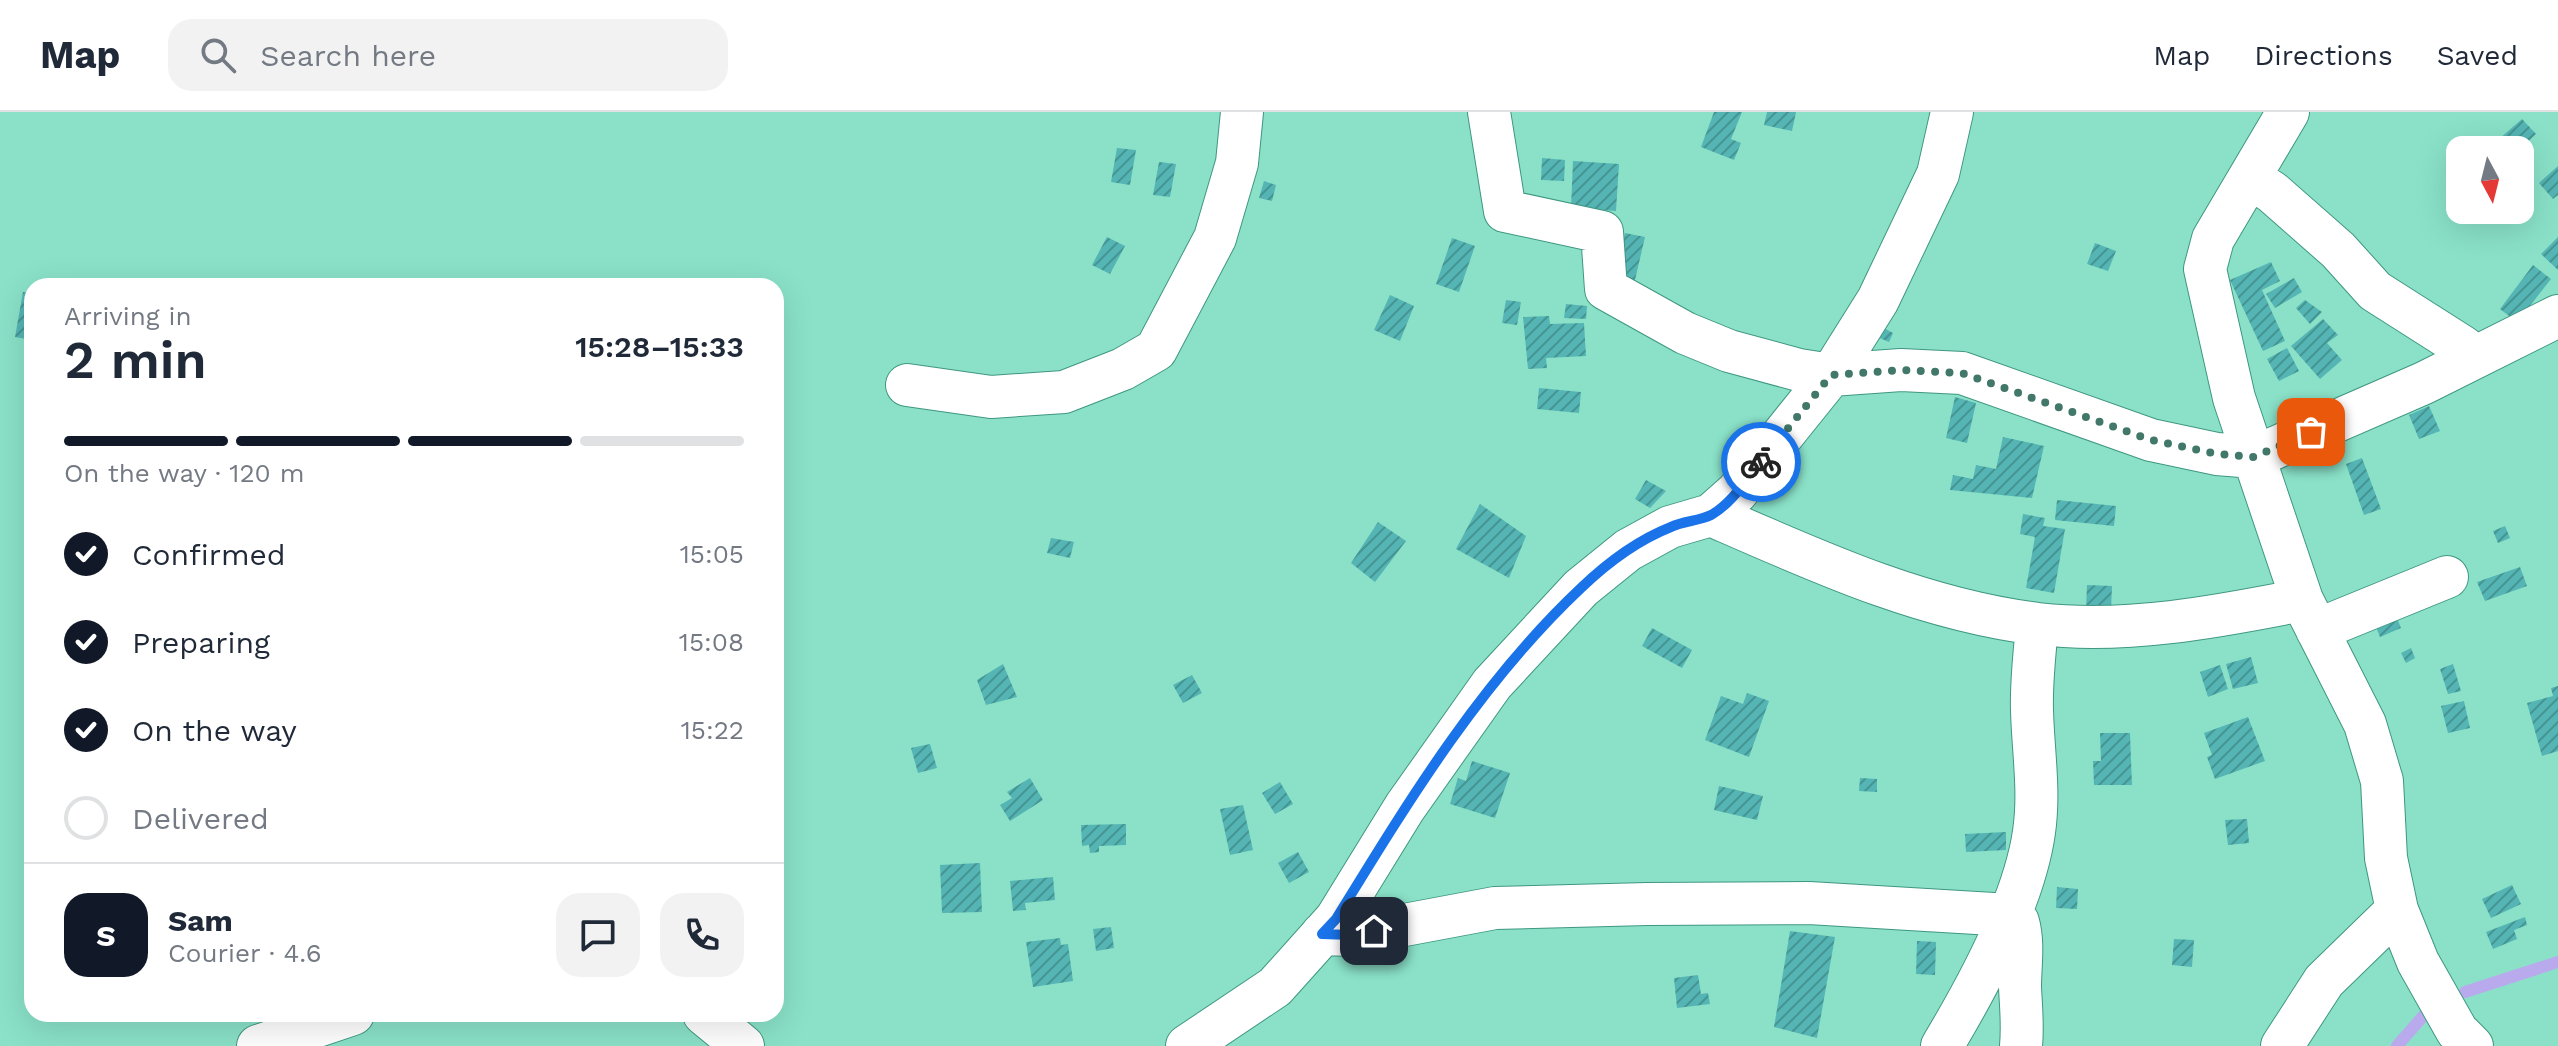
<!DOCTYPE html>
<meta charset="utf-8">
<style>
:root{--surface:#fff;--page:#f2f2f3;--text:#1f2937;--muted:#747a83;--line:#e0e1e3;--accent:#111827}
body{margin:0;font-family:"Work Sans",sans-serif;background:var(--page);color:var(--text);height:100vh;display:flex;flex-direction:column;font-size:30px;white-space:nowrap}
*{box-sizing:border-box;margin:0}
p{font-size:26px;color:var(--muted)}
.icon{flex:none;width:44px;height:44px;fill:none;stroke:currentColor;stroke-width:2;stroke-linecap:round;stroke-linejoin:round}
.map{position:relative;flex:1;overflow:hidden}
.drawer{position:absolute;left:24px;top:166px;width:760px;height:744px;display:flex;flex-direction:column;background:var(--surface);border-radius:24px;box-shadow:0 8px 32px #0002}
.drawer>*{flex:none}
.needle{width:52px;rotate:173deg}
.buttons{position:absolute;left:2446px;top:24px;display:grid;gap:16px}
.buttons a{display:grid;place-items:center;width:88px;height:88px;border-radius:16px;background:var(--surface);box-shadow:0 8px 32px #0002;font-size:40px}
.pin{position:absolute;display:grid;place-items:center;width:68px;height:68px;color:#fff;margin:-34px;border-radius:16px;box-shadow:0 4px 12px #0006}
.courier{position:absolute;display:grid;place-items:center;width:80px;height:80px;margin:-40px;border:6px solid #1a73e8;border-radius:50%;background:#fff;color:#222;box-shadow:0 2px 10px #0007}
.headline em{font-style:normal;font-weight:600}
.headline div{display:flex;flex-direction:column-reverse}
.headline{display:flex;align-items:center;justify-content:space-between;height:136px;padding:0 40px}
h1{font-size:52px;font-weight:600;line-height:60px}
.bar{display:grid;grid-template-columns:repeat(4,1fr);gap:12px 8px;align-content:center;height:96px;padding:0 40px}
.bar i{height:10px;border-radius:6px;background:var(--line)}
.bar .active{background:var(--accent)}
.bar p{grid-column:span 4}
.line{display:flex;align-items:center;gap:20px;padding:0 40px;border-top:2px solid var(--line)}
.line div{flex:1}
.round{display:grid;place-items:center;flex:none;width:84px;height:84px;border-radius:24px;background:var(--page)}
ol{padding:0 40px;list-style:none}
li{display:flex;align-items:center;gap:24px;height:88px}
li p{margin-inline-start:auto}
li .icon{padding:8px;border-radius:50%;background:var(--accent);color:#fff;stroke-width:4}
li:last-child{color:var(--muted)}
li i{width:44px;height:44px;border:4px solid var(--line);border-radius:50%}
header{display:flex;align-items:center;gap:48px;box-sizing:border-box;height:112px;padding:0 40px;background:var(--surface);border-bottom:2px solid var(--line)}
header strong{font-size:38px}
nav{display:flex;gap:44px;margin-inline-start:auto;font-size:28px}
.search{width:560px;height:72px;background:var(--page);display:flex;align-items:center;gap:20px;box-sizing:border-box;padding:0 28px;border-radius:24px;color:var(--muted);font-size:30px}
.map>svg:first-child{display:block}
</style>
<header>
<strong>Map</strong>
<div class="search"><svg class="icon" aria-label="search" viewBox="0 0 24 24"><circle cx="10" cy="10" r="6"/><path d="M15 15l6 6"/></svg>Search here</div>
<nav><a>Map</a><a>Directions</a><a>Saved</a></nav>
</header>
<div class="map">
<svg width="2558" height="934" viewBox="0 0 2558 934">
<defs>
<pattern id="building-hatch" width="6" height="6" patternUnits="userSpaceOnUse" patternTransform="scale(2)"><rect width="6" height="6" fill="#54b5b4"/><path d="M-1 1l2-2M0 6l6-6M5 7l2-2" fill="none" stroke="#459593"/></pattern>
</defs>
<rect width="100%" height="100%" fill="#8ae1c8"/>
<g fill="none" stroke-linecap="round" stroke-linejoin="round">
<!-- stream -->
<path stroke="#b9aaed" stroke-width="12" d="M2465,880l93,-30
M2397,934l28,-32"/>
</g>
<!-- building -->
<path fill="url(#building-hatch)" d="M1714,0h28l-11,27 10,4 -7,17 -33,-13z
M1767,0h29l-4,19 -28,-6z
M2522,7l14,15 -17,16h-10l-10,-11z
M1117,36l19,2 -6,35 -19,-3z
M1542,46l23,2 -1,21 -23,-1z
M1573,49l46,3 -3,47 -45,-3z
M1159,50l17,2 -6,33 -17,-2z
M2558,54v29l-5,4 -14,-16z
M1264,69l12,4 -4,16 -13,-3z
M1625,121l20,4 -10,43 -20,-5z
M1107,125l18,9 -15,28 -18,-9z
M2558,125v33l-17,-16z
M1452,126l23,8 -16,46 -23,-8z
M2095,131l21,8 -8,20 -21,-7z
M2271,150l9,19 -18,9 23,51 -22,10 -33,-71z
M2533,153l18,14 -34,43 -17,-13z
M2294,166l8,14 -27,16 -9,-14z
M23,180l9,1v47l-17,-3z
M1390,183l24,11 -14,35 -26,-11z
M1506,188l15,2 -4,23 -15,-2z
M2305,188l17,12 -12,12 -14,-16z
M1566,192l21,2 -1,13 -22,-1z
M1549,204l1,8 34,-1 2,33 -40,2 1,10 -19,1 -5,-52z
M2323,207l15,16 -11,8 15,17 -22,19 -29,-33z
M1880,214l13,7 -4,9 -14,-6z
M2287,236l12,23 -20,10 -12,-22z
M1539,276l42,4 -2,21 -42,-4z
M1955,285l21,6 -9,40 -21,-5z
M2429,294l11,25 -21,8 -10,-24z
M2003,325l41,9 -12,52 -82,-8 3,-15 20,4 3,-14 20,4z
M2362,346l19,51 -17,6 -18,-51z
M1646,368l20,11 -16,17 -15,-9z
M2057,388l59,6 -2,20 -59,-6z
M1480,392l46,32 -17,42 -53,-29z
M2023,402l22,4 -2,8 22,3 -11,64 -28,-5 9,-51 -15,-3z
M1378,410l28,19 -31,41 -24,-19z
M2505,414l5,12 -12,5 -5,-12z
M1051,426l23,4 -4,16 -23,-5z
M2520,455l7,19 -42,15 -8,-19z
M2087,473l25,1 -1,24 -25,-1z
M2392,494l9,22 -21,9 -9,-23z
M1652,516l40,22 -10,18 -40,-22z
M2411,536l4,10 -9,5 -5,-10z
M2251,545l7,26 -25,6 -7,-25z
M1003,552l14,33 -31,8 -9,-25z
M2453,552l8,27 -13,3 -8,-25z
M2220,553l8,24 -20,8 -8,-25z
M1192,563l10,18 -19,10 -10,-18z
M2558,574v65l-16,5 -15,-53 26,-7 -2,-8z
M1747,581l22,8 -20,56 -44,-17 16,-44 22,8z
M2464,589l6,27 -22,5 -7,-27z
M2248,605l17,44 -50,18 -8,-22 5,-2 -8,-22z
M2100,621h30l2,52h-38l-1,-24h8z
M930,632l7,24 -19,5 -7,-25z
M1472,649l38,12 -15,45 -45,-14 8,-26 8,3z
M1030,666l13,22 -33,21 -10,-16 12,-7 -5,-6z
M1860,666l17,1v13l-18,-1z
M1280,670l13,22 -18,10 -13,-21z
M1719,674l44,10 -6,24 -43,-10z
M1243,693l10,45 -23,5 -10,-46z
M2247,707l2,24 -21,2 -3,-25z
M1126,712v21l-27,1v6l-9,1 -1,-8 -7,1 -1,-21z
M2006,720v18l-40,2 -1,-18z
M1298,740l11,20 -20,11 -11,-20z
M980,751l2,49 -40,1 -2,-48z
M1053,765l2,23 -30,3 1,7 -13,1 -3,-30z
M2512,773l9,19 -30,14 -9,-19z
M2057,775l21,2 -1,20 -21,-1z
M2525,805l2,8 -13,5 3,9 -24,10 -7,-17z
M1111,815l3,21 -18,3 -3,-22z
M1790,819l45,6 -18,101 -43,-11z
M1060,826l1,7 7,-1 5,37 -40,6 -7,-45z
M2174,827l20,1 -2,27 -20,-2z
M1917,829l19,1 -1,33 -19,-1z
M1698,863l3,19 7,-1 2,11 -33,4 -3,-30z"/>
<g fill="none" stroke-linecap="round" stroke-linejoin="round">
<!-- minor casing -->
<g stroke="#3f9781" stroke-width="44">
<path id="minor" d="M1489,0l16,99 97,21 4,57 79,44 44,18 70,19 32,5 70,-5 61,3 189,67 66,14 37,3 170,-74 134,-67
M2288,0l-75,127 -8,30 29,129 68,202 63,124 17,57 4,77 11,52 21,52 39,69 15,15
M2250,66l22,14 66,58 37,41 88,56 9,12
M907,273l84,12 73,-5 59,-23 33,-19 59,-112 22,-75 5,-51
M1711,403c105,46 212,95 327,109 88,10 178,-7 264,-24
M2317,518l130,-53
M2007,809l11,1c6,21 2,44 2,65 1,21 3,38 1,59
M1322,822l29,1 144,-27 152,-4 162,-1 201,12
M704,902l39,32
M258,934l95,-32
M1187,934l88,-59 61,-68 69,-112 87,-123 89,-96 47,-38 42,-23 41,-12 26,-23 94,-117 47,-75 60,-126 14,-62
M1942,934c36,-60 82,-144 92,-214 6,-41 -1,-81 -2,-122 -1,-29 3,-58 5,-86
M2282,934l42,-65 73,-71"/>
</g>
<!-- minor -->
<use href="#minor" stroke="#fff" stroke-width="42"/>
</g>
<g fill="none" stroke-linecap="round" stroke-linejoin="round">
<!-- done -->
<path stroke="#427869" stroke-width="8" stroke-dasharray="0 14.4" d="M1761,350l70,-87 70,-5 61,3 189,67 66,14 37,3 57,-25"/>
<!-- route -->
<path stroke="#1a73e8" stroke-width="10" d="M1374,819l-23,4 -29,-1 14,-15c72,-117 144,-236 245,-331 25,-24 57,-48 90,-61 12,-6 28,-6 40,-12 20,-11 36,-36 50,-53"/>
</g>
</svg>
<div class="buttons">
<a><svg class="needle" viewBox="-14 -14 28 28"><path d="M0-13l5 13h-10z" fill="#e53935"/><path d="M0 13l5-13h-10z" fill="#747a83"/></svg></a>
</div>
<div class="pin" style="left:2311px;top:320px;background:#ea580c"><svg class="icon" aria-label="bag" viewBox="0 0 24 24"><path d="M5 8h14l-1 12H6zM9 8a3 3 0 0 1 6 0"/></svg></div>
<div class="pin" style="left:1374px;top:819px;background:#1f2937"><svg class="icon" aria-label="home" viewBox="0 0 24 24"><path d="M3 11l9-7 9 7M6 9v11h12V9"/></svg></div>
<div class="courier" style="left:1761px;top:350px"><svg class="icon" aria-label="bike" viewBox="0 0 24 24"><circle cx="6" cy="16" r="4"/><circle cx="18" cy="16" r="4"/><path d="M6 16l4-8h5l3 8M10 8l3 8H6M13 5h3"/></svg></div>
<section class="drawer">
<div class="headline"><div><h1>2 min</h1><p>Arriving in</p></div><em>15:28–15:33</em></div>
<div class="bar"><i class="active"></i><i class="active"></i><i class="active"></i><i></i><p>On the way · 120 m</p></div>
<ol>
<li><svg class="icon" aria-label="check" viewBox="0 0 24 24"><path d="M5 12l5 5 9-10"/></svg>Confirmed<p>15:05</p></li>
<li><svg class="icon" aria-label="check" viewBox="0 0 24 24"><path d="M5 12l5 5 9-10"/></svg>Preparing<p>15:08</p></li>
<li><svg class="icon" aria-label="check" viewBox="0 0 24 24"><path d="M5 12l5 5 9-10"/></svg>On the way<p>15:22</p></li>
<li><i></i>Delivered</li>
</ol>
<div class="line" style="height:144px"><b class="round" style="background:var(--accent);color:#fff">S</b><div><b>Sam</b><p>Courier · 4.6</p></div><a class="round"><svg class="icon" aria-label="chat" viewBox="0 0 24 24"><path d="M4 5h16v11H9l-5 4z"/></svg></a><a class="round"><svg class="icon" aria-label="phone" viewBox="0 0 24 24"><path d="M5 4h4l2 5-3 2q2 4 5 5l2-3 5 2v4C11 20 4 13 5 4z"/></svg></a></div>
</section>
</div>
